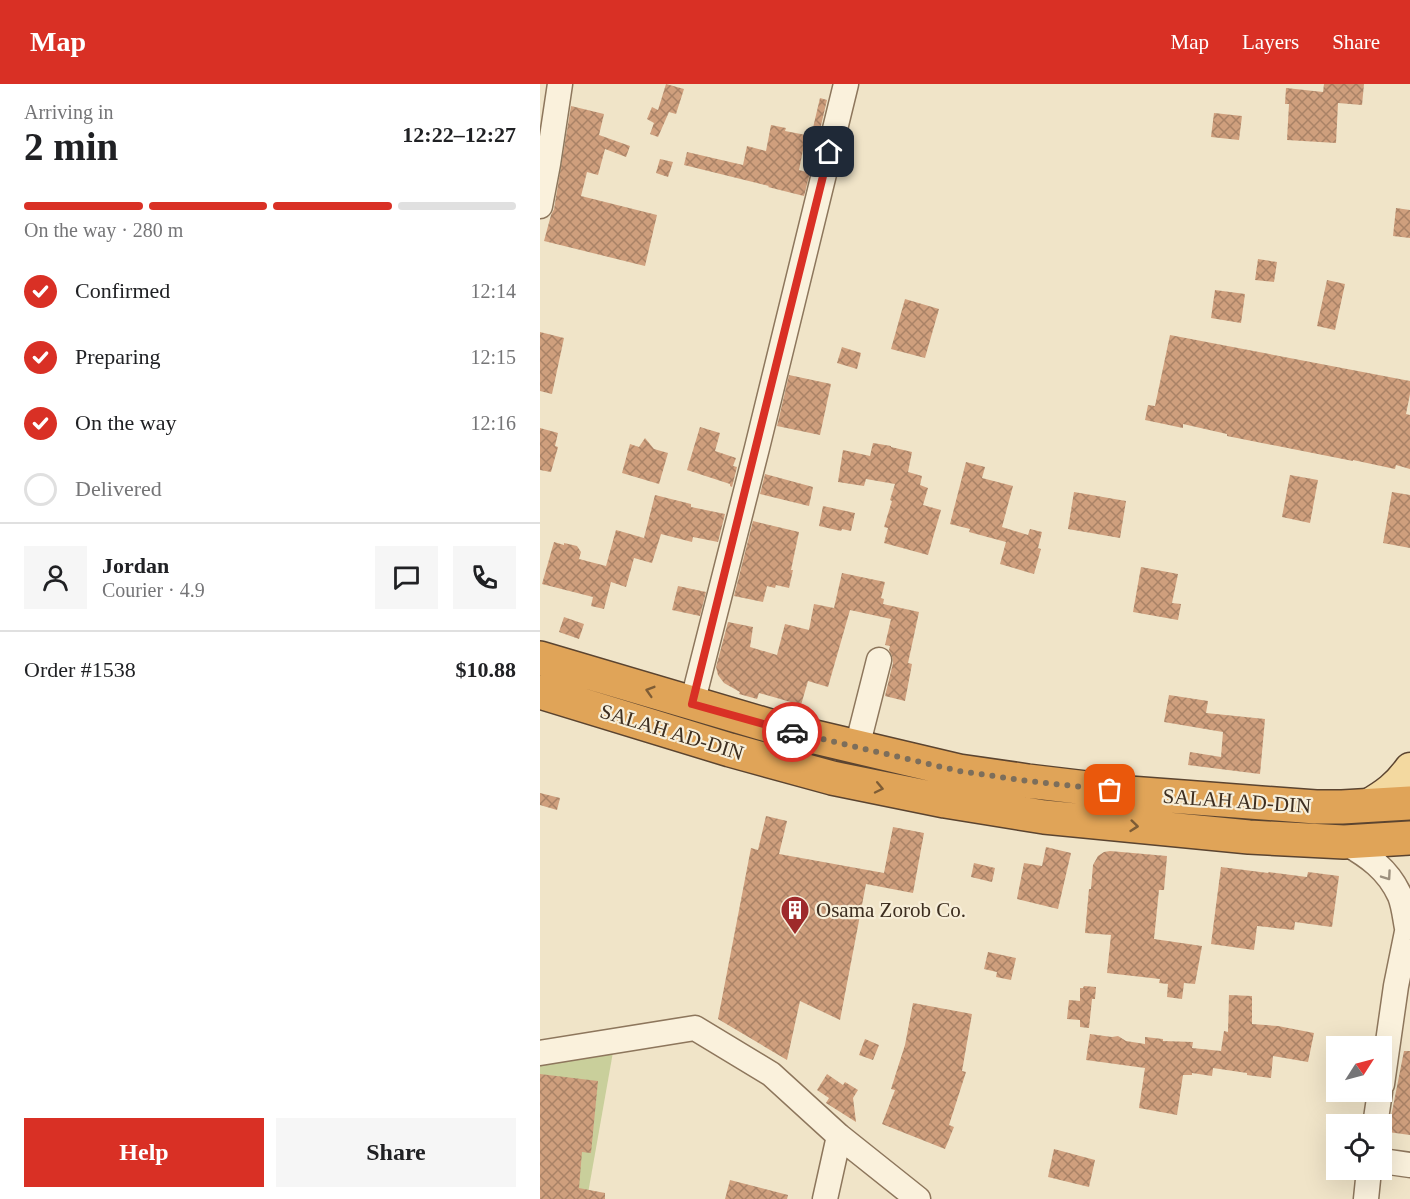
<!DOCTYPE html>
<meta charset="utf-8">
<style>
:root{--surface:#fff;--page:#f6f6f6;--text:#202124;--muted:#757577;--line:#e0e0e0;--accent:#d93025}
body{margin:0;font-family:"Times New Roman",serif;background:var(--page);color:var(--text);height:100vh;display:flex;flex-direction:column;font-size:22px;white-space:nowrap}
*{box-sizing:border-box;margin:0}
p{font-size:20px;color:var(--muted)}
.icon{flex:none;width:33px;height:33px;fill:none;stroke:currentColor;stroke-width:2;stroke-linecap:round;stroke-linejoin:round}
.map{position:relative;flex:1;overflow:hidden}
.drawer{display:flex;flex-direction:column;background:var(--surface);width:540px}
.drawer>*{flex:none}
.needle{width:39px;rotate:54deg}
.fabs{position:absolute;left:786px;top:952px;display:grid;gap:12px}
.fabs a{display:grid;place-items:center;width:66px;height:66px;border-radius:0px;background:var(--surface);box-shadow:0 6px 24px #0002;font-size:30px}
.pin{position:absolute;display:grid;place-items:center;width:51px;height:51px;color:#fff;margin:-26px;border-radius:12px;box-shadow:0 3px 9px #0006}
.courier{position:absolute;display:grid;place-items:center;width:60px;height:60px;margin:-30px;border:4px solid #d93025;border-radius:50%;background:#fff;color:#222;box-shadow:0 2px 8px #0007}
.overview em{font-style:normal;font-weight:600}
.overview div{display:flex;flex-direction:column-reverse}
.overview{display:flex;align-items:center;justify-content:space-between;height:102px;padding:0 24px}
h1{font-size:39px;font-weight:600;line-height:45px}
.bar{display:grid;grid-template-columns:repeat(4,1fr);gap:9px 6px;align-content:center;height:72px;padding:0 24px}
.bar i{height:8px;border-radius:4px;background:var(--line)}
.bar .on{background:var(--accent)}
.bar p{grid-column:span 4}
.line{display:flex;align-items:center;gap:15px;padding:0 24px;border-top:2px solid var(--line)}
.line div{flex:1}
.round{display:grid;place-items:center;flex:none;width:63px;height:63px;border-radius:0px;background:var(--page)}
ol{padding:0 24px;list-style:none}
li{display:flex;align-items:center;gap:18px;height:66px}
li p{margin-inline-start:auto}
li .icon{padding:6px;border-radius:50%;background:var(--accent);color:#fff;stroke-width:4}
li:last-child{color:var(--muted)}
li i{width:33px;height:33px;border:3px solid var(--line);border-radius:50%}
.action{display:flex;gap:12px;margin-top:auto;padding:12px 24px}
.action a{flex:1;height:69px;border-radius:0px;background:var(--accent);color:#fff;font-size:24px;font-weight:600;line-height:69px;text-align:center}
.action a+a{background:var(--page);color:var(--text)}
header{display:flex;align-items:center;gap:36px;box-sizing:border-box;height:84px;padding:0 30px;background:var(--accent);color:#fff}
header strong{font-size:28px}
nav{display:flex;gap:33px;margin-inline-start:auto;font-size:21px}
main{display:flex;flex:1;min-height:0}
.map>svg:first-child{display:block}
</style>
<header>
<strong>Map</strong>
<nav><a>Map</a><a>Layers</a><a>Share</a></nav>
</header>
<main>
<section class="drawer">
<div class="overview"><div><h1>2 min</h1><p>Arriving in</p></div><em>12:22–12:27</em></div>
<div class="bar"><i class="on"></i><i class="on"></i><i class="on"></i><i></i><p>On the way · 280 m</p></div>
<ol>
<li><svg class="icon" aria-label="check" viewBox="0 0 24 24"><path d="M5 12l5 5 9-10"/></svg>Confirmed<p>12:14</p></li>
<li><svg class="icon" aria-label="check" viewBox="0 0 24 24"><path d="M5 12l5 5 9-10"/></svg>Preparing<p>12:15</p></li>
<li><svg class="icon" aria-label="check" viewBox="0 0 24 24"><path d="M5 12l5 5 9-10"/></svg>On the way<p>12:16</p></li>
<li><i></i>Delivered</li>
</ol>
<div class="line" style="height:108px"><a class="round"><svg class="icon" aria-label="person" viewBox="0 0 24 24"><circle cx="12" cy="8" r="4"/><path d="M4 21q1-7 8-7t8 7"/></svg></a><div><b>Jordan</b><p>Courier · 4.9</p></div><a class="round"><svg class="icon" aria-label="chat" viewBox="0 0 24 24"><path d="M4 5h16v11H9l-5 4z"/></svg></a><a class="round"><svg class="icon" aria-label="phone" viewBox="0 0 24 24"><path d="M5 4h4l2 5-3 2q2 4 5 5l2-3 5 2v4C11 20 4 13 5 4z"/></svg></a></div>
<div class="line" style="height:78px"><div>Order #1538</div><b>$10.88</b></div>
<div class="action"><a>Help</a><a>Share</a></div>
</section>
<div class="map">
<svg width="870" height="1115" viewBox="0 0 870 1115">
<defs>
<pattern id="building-cross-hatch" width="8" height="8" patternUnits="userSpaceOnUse" patternTransform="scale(1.5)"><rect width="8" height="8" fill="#cf9f7d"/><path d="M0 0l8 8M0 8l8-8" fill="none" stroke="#a98266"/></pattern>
</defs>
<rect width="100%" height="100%" fill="#f0e4c8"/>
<!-- green -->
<path fill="#c9cf9b" d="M73,968l-26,147h-47v-135z"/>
<!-- building -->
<path fill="url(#building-cross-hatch)" d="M126,0l18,5 -8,25 -7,-2 -11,25 -8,-3 4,-11 -7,-4 5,-12 6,3z
M784,0h40l-2,21 -24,-2 -2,40 -49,-3 2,-36h-4l1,-16 37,4z
M280,14l7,2 -8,34 -7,-2z
M31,22l33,8 -5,21 31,11 -4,11 -21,-8 -7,26 -11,-3 -6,24 76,19 -12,51 -101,-25 7,-26 3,-6z
M674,29l28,3 -3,24 -28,-3z
M231,41l15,3 -1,3 21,4 -7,35 11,3 -6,23 -36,-9 1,-1 -85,-21 3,-13 56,13 4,-19 19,5z
M120,75l13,3 -5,15 -12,-4z
M856,124l14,2v28l-17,-2z
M718,175l19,3 -3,20 -19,-2z
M787,196l18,4 -10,46 -18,-4z
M675,206l30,4 -4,29 -30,-5z
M365,215l34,10 -14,49 -34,-9z
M0,248l24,6 -12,56 -12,-3z
M630,251l240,46v13l-4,20 4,1v54l-14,-4 -1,4 -42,-9v1l-126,-25v-2l-44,-10v4l-38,-8 3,-15 7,1z
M302,263l19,6 -4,16 -20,-6z
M249,291l42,9 -11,51 -43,-9z
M160,343l20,6 -5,18 21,7 -3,8 4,1 -5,20 -2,-1v-2l-43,-14z
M0,344l18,5 -3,13 3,1 -7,25 -11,-2z
M105,354l9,11 14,4 -9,31 -37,-11 8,-29 9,3z
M333,359l18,3v1l21,5 -4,20 14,4 -2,9 8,3 -5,17 18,5 -13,45 -44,-12 4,-15 -4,-1 8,-26 -2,-1 5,-16 -29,-5 -2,7 -26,-4 5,-32 27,6z
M426,378l19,5 -3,11 31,8 -11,41 26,8 2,-6 12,3 -4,16 3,1 -7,25 -34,-10 6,-22 -37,-10 1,-3 -20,-5z
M225,390l48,13 -4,19 -49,-12z
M750,391l28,5 -8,43 -28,-6z
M534,408l52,9 -6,37 -52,-9z
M852,408l18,3v53l-27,-5z
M115,411l36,9v3l34,7 -7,28 -25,-5 -1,5 -31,-8 -9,29 -18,-5 -8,29 -15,-5 -7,27 -13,-3 2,-9 -51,-13 12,-42 10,3v-2l13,3 4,6 -2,7 27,7 10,-36 28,8z
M283,422l32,7 -4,18 -9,-2 -1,2 -22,-5z
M213,437l46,11 -8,38h2l-4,18 -13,-3 -1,3 -8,-2 -4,16 -29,-6z
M601,483l37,7 -6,29 9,1 -3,16 -45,-8z
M302,489l43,9 -4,16 3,1 -1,5 36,8 -11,51 4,1 -7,37 -20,-5 8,-33 -1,-7 -3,-6 1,-4 -5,-1 6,-26 -41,-9 -22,77 -20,-6 -7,24 -42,-12 -2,6 -18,-5 1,-2 -16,-9 -6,-8 -2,-8 12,-45 25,5 -3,20 27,8 8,-31 24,6 5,-26 20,4z
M138,502l28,6 -6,24 -28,-6z
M24,533l20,7 -5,15 -20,-7z
M629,611l39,6 -2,12 59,6 -5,55 -72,-9 2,-13 31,5 2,-25 -59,-10z
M0,709l20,5 -3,12 -17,-5z
M226,732l21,5 -8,33 105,19 9,-46 31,6 -11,60 -47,-9 -26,136 -40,-19 -13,59 -69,-41 33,-171 7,2z
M506,763l25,6 -13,56 -41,-10 7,-36 18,3z
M570,767l57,5 -3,34h-5l-5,49 48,7 -7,38 -11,-1 -2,16 -15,-2 1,-13 -9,-1 1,-4 -53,-6 4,-38 -26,-2 4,-44h2l2,-24 5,-9 6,-4z
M434,779l21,5 -3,14 -21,-5z
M681,783l47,6 1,-1 38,5 1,-5 31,4 -7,51 -37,-5 -1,8 -37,-4 -3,24 -43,-6z
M448,868l28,6 -5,22 -15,-3 1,-5 -13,-3z
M544,902l12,1 -1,12h-3l-3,29 -9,-1v-7l-13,-1 2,-19 11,1v-13h3z
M689,911l23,1v28l26,2 36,7 -6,29 -35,-6 -2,22 -24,-3v-2l-34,-5 -1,8 -20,-3v2h-9l-6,40 -38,-7 6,-40 -59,-8 4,-26 22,3 6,-1 8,5 19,3v-7l18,2v2l30,1 -1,6 29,3 3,-20 4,1z
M373,919l59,11 -10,57 4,1 -17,53 5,2 -9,22 -63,-25 13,-34 -4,-1 14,-44z
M325,955l14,6 -6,15 -14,-5z
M864,967h6v84l-22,-3z
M0,990l58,7 -7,72 -9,-1 -3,36 26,5v6h-65z
M287,990l16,11 2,-3 13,8 -5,8 3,24 -30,-19 3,-5 -12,-8z
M514,1065l41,11 -6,27 -41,-10z
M190,1096l58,15 -1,4h-62z"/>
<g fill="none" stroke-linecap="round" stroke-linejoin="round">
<!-- minor casing -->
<g stroke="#8d765c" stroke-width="27">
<path id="minor" d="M0,122l8,-42 12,-80
M152,620l65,-256 89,-364
M317,663l22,-87
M804,758c24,14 44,27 56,54 4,10 5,22 7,32
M0,969l155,-25 76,46 68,62 79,63
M842,1000l14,-98 14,-69
M835,1041l5,-33
M842,1077l28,4
M285,1115l14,-63
M826,1115l3,-29"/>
</g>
<!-- major casing -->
<g stroke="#5b4430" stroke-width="33">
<path id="major" d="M827,721c19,-11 30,-19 43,-37"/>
</g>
<!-- highway casing -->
<g stroke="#5b4430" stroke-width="36">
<path id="highway" d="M0,574l237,70 182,43 69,10 101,12 54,4 133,10h26l68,-4
M0,608l190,58 102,28 113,23 99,16 205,20 95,5 66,-4"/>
</g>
<!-- minor -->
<use href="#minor" stroke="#faf1dc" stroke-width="24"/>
<!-- major -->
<use href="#major" stroke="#f3d9a0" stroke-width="30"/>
<!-- highway -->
<use href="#highway" stroke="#e0a458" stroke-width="33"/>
</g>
<!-- one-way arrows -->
<defs><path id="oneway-chevron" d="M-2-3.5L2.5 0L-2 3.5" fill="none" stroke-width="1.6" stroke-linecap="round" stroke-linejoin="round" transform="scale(1.5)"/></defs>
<g stroke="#7e5d36">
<use href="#oneway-chevron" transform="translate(110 607) rotate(-163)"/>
<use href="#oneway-chevron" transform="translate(339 704) rotate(12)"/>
<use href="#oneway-chevron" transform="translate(594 742) rotate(6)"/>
</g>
<use stroke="#9c907e" href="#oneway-chevron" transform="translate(847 792) rotate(55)"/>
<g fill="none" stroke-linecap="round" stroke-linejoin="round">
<!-- done -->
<path stroke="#7c6e5b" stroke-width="6" stroke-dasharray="0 10.8" d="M252,648l167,39 69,10 82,9"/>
<!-- route -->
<path stroke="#d93025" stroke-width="8" d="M252,648l-100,-28 137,-552"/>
</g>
<!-- icons -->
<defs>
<g id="building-pin" transform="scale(1.5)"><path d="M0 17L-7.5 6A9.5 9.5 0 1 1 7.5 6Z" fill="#9e2a2b" stroke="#f7eed8"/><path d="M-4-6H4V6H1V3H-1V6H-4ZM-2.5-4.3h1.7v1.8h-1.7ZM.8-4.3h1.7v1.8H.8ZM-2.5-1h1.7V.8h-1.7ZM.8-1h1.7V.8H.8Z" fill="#fff"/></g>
</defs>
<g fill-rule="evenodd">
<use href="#building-pin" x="255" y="826"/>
</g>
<g text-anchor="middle" stroke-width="4.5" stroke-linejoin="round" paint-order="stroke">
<!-- street labels -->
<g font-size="21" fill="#3d2e20" stroke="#f7eed8">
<text transform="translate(132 648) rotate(17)" y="7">SALAH AD-DIN</text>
<text transform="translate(697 717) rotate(4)" y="7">SALAH AD-DIN</text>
</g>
<!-- poi labels -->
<g font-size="21" fill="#3d2e20" stroke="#f7eed8" text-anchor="start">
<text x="276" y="833">Osama Zorob Co.</text>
</g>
</g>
</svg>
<div class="fabs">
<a><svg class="needle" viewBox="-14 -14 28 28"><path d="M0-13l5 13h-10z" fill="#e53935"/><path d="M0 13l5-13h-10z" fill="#757577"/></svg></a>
<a><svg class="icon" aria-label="locate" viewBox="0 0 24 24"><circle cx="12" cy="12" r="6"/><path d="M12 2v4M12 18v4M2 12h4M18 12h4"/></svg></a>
</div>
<div class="pin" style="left:570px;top:706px;background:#ea580c"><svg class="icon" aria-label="bag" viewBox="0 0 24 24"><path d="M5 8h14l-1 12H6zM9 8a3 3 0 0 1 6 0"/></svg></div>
<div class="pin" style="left:289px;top:68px;background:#1f2937"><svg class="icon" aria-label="home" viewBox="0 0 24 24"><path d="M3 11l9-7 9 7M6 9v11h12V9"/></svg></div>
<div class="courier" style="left:252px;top:648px"><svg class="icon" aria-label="car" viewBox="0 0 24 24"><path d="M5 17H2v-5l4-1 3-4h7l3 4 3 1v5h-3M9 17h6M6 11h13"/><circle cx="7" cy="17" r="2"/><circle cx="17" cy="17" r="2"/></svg></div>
</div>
</main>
